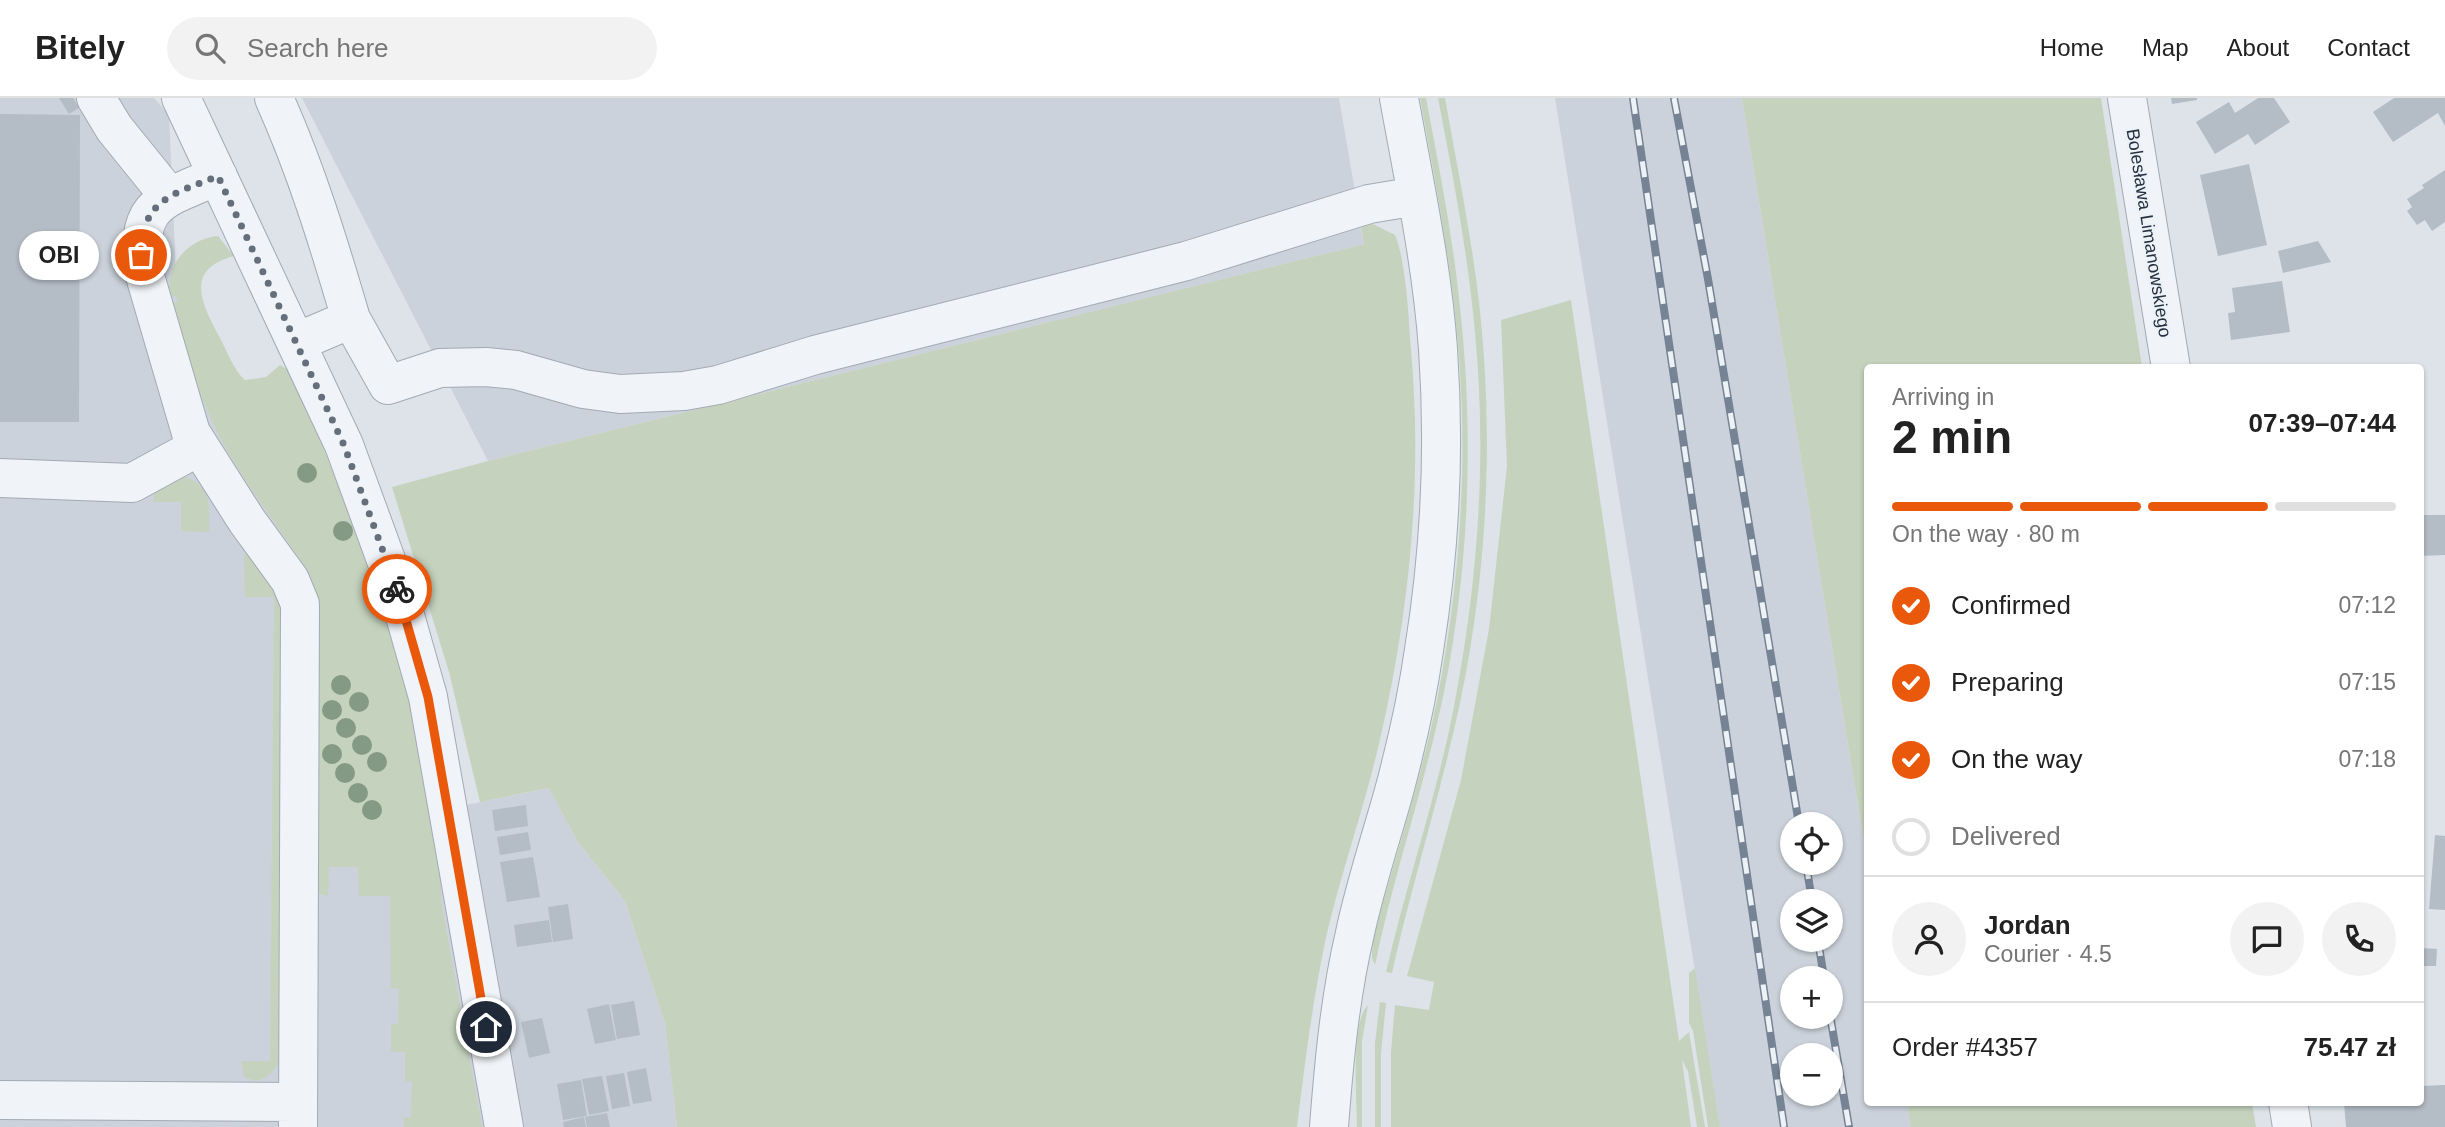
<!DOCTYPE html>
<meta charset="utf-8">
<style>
:root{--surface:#fff;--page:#f2f2f2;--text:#222;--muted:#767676;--line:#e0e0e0;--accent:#ea580c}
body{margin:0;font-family:Arial,sans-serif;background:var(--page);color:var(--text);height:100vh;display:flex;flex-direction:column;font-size:26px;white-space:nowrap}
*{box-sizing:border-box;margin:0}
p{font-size:23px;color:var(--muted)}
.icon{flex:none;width:38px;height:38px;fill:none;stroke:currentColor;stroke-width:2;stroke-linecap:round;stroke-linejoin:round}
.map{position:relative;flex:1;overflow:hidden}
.side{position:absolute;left:1864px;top:266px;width:560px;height:742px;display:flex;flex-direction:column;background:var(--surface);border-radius:7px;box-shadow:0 2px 5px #0004}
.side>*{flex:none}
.buttons{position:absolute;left:1780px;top:714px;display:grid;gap:14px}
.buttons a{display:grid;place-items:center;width:63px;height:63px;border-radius:50%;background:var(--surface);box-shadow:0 2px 5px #0004;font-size:35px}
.pin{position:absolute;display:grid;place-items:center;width:60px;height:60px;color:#fff;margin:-30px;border:4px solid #fff;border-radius:50%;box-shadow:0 2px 7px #0007}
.courier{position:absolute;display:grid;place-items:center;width:70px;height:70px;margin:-35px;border:5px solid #ea580c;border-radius:50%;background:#fff;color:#222;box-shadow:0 2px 9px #0007}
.bubble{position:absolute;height:49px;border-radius:24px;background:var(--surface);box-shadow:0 2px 5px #0004;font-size:23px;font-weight:700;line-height:49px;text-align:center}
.summary em{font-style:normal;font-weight:700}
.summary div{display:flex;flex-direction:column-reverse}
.summary{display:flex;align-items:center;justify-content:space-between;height:119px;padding:0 28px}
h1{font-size:46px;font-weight:700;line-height:52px}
.bar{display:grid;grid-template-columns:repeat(4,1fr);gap:10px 7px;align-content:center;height:84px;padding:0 28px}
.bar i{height:9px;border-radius:5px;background:var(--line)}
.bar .selected{background:var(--accent)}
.bar p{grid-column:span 4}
.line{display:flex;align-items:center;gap:18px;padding:0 28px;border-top:2px solid var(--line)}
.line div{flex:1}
.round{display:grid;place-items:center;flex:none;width:74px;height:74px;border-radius:37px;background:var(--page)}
ol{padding:0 28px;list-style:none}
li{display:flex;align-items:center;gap:21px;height:77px}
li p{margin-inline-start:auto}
li .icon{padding:7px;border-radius:50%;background:var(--accent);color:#fff;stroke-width:4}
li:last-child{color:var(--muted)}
li i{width:38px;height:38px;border:4px solid var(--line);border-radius:50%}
header{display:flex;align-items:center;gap:42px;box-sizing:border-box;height:98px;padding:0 35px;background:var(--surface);border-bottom:2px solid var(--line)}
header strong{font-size:33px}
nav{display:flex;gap:38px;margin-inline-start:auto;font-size:24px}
.search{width:490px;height:63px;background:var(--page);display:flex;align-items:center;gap:18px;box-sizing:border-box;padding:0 24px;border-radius:38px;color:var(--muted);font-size:26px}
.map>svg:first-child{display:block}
</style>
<header>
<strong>Bitely</strong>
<div class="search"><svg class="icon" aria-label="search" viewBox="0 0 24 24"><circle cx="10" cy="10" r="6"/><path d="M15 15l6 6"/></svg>Search here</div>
<nav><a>Home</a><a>Map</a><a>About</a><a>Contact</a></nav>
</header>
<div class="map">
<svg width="2445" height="1029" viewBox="0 0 2445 1029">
<rect width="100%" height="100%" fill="#dde3e9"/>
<!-- built -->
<path fill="#cbd2db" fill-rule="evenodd" d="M0,0h154l15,17 7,158 209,410 53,184 47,260h-485z
M302,0h1037l25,146 -876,217z
M1555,0h187l125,763v241l40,1 4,24h-191zM1792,726h38v39h-38zM1792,803h38v39h-38zM1792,880h38v39h-38zM1792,957h38v39h-38z
M549,690l28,53 48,60 40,122 12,104h-154l-57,-322z"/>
<!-- green -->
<path fill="#c5d3be" d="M1420,0h6c13,69 27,139 34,209 13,119 10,241 -11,359 -18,102 -53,198 -74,299 -2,-5 -3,-5 -3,-10 1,-23 12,-55 18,-77 15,-51 30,-102 42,-154 27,-124 37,-254 26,-380 -7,-83 -23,-164 -38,-246z
M1438,0h7c12,68 26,135 34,204 13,115 10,233 -9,348 -18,110 -54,215 -78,323l-6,-1c21,-91 52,-179 69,-271 23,-121 32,-245 20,-368 -7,-79 -22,-157 -37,-235z
M1742,0h359l41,269 -275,1v493z
M1371,125l24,12c11,26 14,85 16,115 12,131 -2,266 -32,394 -15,64 -37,126 -52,189 -14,64 -22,129 -30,194h-620l-12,-104 -40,-122 -48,-60 -28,-53 -69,14 -31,-130 -57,-185 96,-26 876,-217 -3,-20z
M218,138l16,20c-51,14 -32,48 -14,82 8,15 13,31 25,42l21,-3 14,-12 12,7 5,8 91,234 16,51 37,202v33l41,227h-78v-10h7l1,-35 -7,-1v-29h-14v-28h7l1,-35 -8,-1 -1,-92h-31l-1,-29h-29l-1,29 -11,-3 2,-279 -3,-22 -6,-18c-33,-50 -73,-99 -98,-153 -18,-38 -27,-79 -39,-118l5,-1 -2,-6 -5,1c-7,-31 16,-58 47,-61z
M1571,202l108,741 10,-9 16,95h-8l-9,-56 -6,-11 9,67h-300v-75l4,-47 34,5 5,-28 -27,-6 54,-196 28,-151 18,-163 -6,-146z
M181,378c32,8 28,28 28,56l-28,-1v-29h-28l2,-11z
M250,454l31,49 -1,455c-3,14 -10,21 -24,25l-12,-4 -3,-16h29l4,-464h-29l-1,-42z
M1695,870l25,159h-12l-15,-96 -4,-8v-50z
M1380,904l6,1 -5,50v74h-6v-84z
M1368,907l-6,37v85h-5c0,-26 -7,-105 11,-122z
M1907,1005h345l4,24h-345z"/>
<!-- building -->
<path fill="#b4bcc6" d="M59,0h14l6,10 -10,6z
M2171,0h26v2l-25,4z
M2258,0h16l16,24 -35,23 -7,-11 -33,20 -19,-32 33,-20 6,11z
M2394,0h51v28l-7,-13 -45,29 -20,-30z
M0,16l80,1 -1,307h-79z
M2249,66l18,81 -49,11 -18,-81z
M2445,72v52l-13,9 -7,-11 -8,5 -10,-14 5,-4 -5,-8 17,-11 -2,-3z
M2318,143l13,21 -48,11 -5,-22z
M2282,183l8,51 -59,8 -3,-27 7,-1 -3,-24z
M2420,417h25v40l-25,1z
M526,707l2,21 -33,5 -3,-21z
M528,734l3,18 -31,5 -3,-18z
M2435,737l10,1v74l-16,-1z
M533,759l7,40 -33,5 -7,-40z
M568,806l5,35 -20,3 -5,-35z
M549,822l3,22 -35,5 -3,-22z
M2420,850l17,1 -1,17h-16z
M634,903l6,34 -23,4 -6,-34z
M609,906l7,36 -21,4 -8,-35z
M542,920l8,35 -21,5 -8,-36z
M646,970l6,33 -19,3 -6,-32z
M624,975l6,33 -18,3 -6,-33z
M602,978l7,35 -20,4 -7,-36z
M581,982l6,36 -24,4 -6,-36z
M2445,987v42h-99l-2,-25h76v-16z
M607,1015l3,14h-23l-2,-10z
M584,1019l2,10h-22l-1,-5z"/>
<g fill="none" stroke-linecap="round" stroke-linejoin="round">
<!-- minor casing -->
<g stroke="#a2aab3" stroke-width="40">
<path id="minor" d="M96,0l18,30 55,68
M181,0l163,347 56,153 28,99 76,430
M274,0c32,71 55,146 77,221l-54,23
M2127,0l44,270
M218,78c-59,24 -85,29 -73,100l46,157 56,88 43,59 10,24 -2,523
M351,221l37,66 52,-17 46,-1 30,3 67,19 37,5 64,-3 34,-6 97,-30 371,-94 183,-57 48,-8
M0,380l132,5 66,-36
M0,1002l298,2
M2288,1004l4,25
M1329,1029c5,-66 11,-130 26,-194 10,-47 25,-92 38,-138 13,-48 24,-96 31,-145 16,-99 21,-200 14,-301 -6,-84 -24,-168 -39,-251"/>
</g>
<!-- minor -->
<use href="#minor" stroke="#f0f3f7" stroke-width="38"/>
<!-- rail casing -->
<g stroke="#768394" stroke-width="8">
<path id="rail" d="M1633,0l151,1029
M1674,0l34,181 91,545
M1806,765l6,38
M1818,842l6,38
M1830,917l19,112"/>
</g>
<!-- rail -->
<use href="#rail" stroke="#edf2f6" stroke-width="5" stroke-dasharray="16" stroke-linecap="butt"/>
</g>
<!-- trees -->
<g fill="#859a84">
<circle cx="307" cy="375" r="10"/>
<circle cx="343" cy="433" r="10"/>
<circle cx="341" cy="587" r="10"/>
<circle cx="359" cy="604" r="10"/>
<circle cx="332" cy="612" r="10"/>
<circle cx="346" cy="630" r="10"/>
<circle cx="362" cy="647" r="10"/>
<circle cx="332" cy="656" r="10"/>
<circle cx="377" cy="664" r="10"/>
<circle cx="345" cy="675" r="10"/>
<circle cx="358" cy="695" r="10"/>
<circle cx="372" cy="712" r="10"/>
</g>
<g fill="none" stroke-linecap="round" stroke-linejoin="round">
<!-- done -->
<path stroke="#656f7c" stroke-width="7" stroke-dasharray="0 12.6" d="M141,157c0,-56 33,-61 77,-79l126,269 53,144"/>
<!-- route -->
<path stroke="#ea580c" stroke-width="9" d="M397,491l31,108 58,330"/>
</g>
<g text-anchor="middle" stroke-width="5" stroke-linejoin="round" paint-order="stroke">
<!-- street labels -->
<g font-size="18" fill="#253141" stroke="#edf2f6">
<text transform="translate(2149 135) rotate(81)" y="6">Bolesława Limanowskiego</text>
</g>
</g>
</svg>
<div class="buttons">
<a><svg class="icon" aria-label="locate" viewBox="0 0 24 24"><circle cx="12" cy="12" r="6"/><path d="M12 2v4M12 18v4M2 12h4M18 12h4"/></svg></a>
<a><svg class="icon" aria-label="layers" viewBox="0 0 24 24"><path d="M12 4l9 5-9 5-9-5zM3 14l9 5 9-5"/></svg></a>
<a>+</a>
<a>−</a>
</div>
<div class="pin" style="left:141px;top:157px;background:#ea580c"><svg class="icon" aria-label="bag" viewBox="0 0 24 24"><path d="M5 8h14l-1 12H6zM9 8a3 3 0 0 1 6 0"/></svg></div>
<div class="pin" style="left:486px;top:929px;background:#1f2937"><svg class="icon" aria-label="home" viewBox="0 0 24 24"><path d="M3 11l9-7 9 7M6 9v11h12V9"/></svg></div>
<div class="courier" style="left:397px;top:491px"><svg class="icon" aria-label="bike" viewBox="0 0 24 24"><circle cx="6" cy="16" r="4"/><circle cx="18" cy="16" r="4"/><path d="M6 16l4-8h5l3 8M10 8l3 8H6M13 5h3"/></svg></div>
<div class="bubble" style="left:19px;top:133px;width:80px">OBI</div>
<section class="side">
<div class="summary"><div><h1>2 min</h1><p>Arriving in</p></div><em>07:39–07:44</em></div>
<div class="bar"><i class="selected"></i><i class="selected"></i><i class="selected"></i><i></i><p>On the way · 80 m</p></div>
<ol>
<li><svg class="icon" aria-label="check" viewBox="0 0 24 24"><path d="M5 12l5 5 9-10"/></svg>Confirmed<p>07:12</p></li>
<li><svg class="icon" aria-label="check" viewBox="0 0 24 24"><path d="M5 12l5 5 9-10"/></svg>Preparing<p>07:15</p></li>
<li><svg class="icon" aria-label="check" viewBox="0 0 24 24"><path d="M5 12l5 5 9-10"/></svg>On the way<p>07:18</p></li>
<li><i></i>Delivered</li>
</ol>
<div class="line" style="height:126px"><a class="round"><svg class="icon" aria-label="person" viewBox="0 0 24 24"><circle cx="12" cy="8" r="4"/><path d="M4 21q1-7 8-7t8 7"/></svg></a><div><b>Jordan</b><p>Courier · 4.5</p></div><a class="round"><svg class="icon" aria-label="chat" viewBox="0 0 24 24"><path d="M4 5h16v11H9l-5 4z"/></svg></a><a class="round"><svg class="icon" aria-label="phone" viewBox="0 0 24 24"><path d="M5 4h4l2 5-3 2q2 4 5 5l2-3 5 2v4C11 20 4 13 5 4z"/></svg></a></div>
<div class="line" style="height:91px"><div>Order #4357</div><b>75.47 zł</b></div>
</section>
</div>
